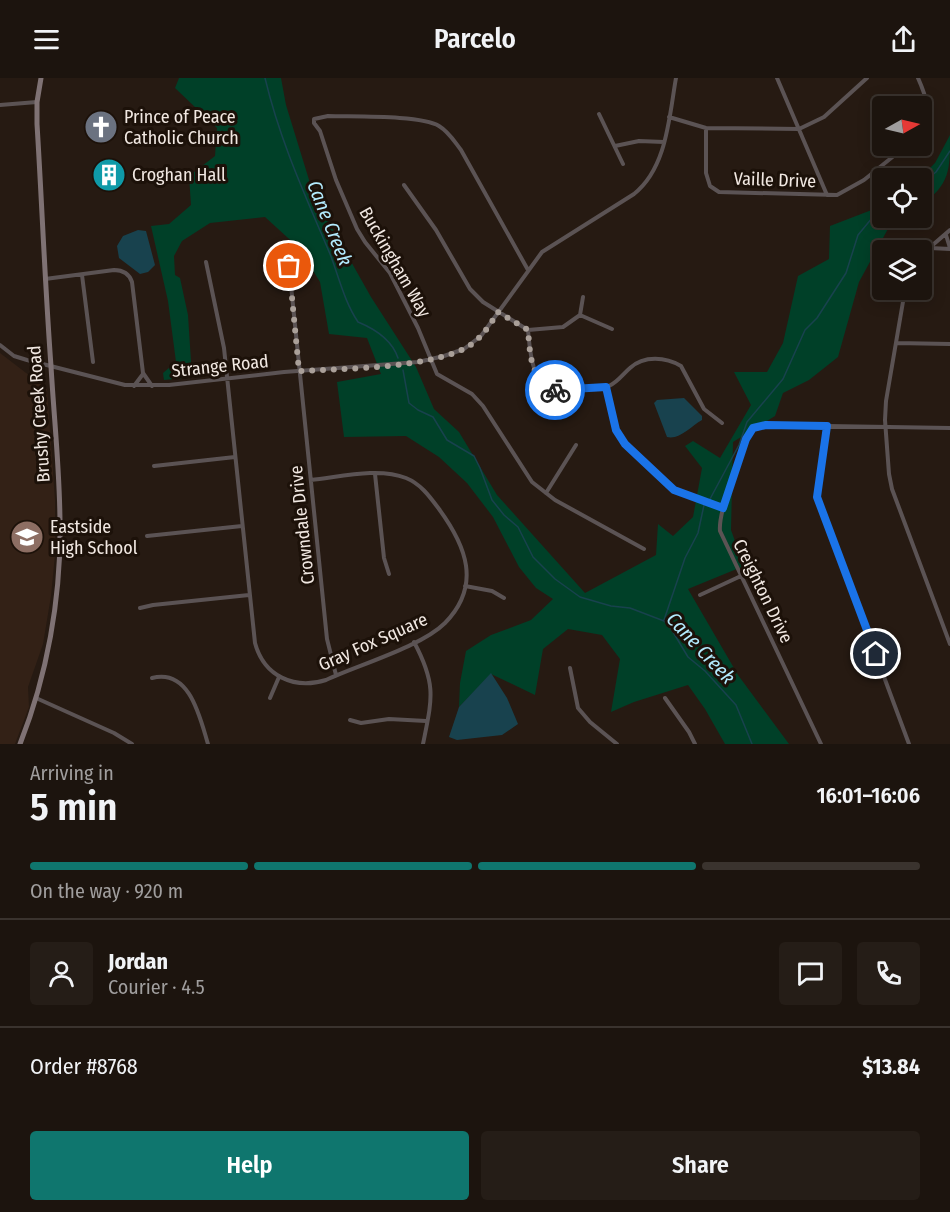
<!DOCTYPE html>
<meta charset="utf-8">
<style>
:root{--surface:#1c140e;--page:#251d17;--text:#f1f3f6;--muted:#a09e9e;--line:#3a332e;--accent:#0f766e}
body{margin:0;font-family:"Fira Sans Condensed",sans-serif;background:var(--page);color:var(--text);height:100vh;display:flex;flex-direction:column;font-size:22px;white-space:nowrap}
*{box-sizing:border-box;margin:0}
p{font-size:20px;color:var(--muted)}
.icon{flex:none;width:33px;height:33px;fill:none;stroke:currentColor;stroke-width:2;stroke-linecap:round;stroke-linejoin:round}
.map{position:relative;height:666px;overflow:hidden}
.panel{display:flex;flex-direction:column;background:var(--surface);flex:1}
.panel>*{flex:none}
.needle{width:39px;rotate:82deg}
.buttons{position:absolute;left:872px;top:18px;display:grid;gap:12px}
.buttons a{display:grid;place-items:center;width:60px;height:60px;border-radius:6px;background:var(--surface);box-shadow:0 3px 15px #0003,0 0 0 2px var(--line);font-size:30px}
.pin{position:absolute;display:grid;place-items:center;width:51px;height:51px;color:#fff;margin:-26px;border:3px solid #fff;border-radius:50%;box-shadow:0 2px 6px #0007}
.courier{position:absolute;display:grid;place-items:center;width:60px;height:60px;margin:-30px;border:4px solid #1a73e8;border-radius:50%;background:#fff;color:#222;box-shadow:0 2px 8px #0007}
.summary em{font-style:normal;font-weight:600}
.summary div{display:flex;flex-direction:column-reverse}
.summary{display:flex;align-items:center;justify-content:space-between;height:102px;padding:0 30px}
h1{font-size:39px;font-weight:600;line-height:45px}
.bar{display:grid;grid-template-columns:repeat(4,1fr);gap:9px 6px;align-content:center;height:72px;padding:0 30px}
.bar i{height:8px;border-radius:4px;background:var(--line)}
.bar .active{background:var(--accent)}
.bar p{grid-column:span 4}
.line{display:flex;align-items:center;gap:15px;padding:0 30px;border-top:2px solid var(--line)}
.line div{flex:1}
.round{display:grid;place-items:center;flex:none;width:63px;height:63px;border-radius:6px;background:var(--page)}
.primary-button{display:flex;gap:12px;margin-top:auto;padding:12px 30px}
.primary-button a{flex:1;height:69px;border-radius:6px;background:var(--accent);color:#fff;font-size:24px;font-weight:600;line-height:69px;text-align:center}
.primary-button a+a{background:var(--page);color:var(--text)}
header{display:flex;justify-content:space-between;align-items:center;height:78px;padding:0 30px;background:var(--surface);font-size:27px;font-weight:600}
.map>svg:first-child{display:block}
</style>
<header><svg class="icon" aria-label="menu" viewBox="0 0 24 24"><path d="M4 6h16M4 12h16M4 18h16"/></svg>Parcelo<svg class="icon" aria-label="share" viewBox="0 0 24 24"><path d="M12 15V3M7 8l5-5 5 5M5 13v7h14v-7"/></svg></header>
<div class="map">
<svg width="950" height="666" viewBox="0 0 950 666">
<rect width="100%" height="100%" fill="#261a12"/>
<!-- built -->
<path fill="#332116" d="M0,275l47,36 8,111v55l-4,41 -8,48 -15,43 1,20 -14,37h-15z"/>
<!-- green -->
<path fill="#004028" d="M179,0h102l5,27 28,91 57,101 45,70 18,42 25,23 38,63 88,98 71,-38 2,-31 15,12 20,-19 9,-49 -17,-22 8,-5 27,17 31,-53 -17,-33h33l16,-29 15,-67 31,-17 1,-33 52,-20v12h21l-14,9 -30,55 -21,75 -29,23 -26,13 -8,23 -42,26 -2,88 13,36 -56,23 50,86 51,69h-64l-20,-35 -17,-24 -54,17 -23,10 9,-53 -18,-24 -34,-6 -25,20 -8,46 -44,-21 -32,33 1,-24 6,-32 25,-16 40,-15 22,-21 -17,-11 -17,-21 -26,-50 -26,-34 -28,-26 -33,-21 -62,1 -7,-55 44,-8 -14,-36 -38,-4 -9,-52 -21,-34 -34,-31 -55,6 -28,18 -8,15 1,19 5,3 8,37 4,62 -28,3 -1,-7 13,-11 -8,-61 -17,-75 18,-2 22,-19 -2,-29 26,-20 2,-28 -42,-40z
M950,57c0,37 0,48 -29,71l-1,-28 15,-15z"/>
<!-- water -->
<path fill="#18424e" d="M138,152l8,1 9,34 -7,7 -8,2 -21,-16 -2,-12 6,-10z
M684,320l18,18v4c-11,6 -22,20 -35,17l-13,-34 3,-3z
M491,595l16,25 11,26 -16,11 -45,5 -8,-3 10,-30z"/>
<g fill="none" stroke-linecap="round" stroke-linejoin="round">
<!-- stream -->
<path stroke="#18424e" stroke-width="1.5" d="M265,0c15,63 40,117 65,176 9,23 14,47 28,68 17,7 34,18 40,36
M921,106l15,-12 14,-21
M403,292l6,33 9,7 15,7 14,23 27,16 6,12 12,32 12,15 14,12 15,30 22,22 25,18 31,9 19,2 34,13 6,6 18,30 17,14 31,34 16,39
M710,421l29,-54 8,-23 36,-43 22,-49 12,-12 29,-45 12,-38 24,-29
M664,542l21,-62 13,-25 6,-28"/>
<!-- street -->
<path stroke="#5b5354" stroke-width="4" d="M777,0l50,117
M918,0c8,18 14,34 3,52
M0,27l37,-3
M599,36l24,50
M669,39l37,11 93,1 25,-12 43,-39
M706,50v45l4,13 9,6 118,3 27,-15 42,-34
M615,68l24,-5 25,1
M404,107l32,45 34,59 13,13 45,28 35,-3 17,-12 3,-18
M946,157l4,13
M930,170l20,1
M282,177l7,11 38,373 9,36
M921,177l29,-25
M206,184l18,86 31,295c9,33 39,47 71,37 32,-15 95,-33 119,-57 37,-38 21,-77 -6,-114 -9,-12 -18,-25 -33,-31 -28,-11 -66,-1 -95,2
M528,192l-67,-120c-7,-9 -12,-18 -22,-24 -18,-11 -86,-9 -111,-10l-14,3v4l6,8 16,49 21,49 8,13 25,31 28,55 19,46 35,20 11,12 49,76 23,18 89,49
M82,197l11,87
M45,201l69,-9c9,0 15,3 18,12l11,91 9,13
M905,212l-19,111 -1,19 4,54 3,15 58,155
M580,237l32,14
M528,252c2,21 3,58 31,61 6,0 12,-1 18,-2 10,0 23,1 32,-3 9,-4 14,-12 21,-18 14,-13 36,-11 51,-2l23,43 18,14
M896,265l54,1
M0,267l14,11 13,4 98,25h44l115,-13 134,-10 26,-6 20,-7 17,-13 61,-84 92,-58c33,-26 35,-77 42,-116
M134,308l9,-12
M606,309l10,43 9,14 49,46 49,18
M827,348l-10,71 92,247
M154,388l81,-9
M375,396l9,84 5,16
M546,415l30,-48
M147,458l95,-10
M465,508l27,5 12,7
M700,517l41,-19
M140,530l13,-3 96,-10
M414,564c23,43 18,57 9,102
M570,590l8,40 12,14 27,22
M152,600c38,-10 48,40 56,66
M36,620l78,35 18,11
M270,620l9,-21
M665,620l24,34 6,12
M350,642l11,3 28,-4 37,2
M821,666l-101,-213c-2,-17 22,-89 33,-103l13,-3 184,3"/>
<!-- secondary -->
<path stroke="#7f7274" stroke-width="5" d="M20,666c27,-68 41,-146 40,-219 0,-53 -6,-106 -9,-159 -6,-81 -9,-161 -14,-242v-22l4,-24"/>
</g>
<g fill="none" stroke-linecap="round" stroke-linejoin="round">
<!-- done -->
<path stroke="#aaa099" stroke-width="6" stroke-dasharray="0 10.8" d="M289,188l10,105c42,-2 141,-3 173,-27 11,-8 19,-21 26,-32l30,18c2,22 2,52 27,60"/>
<!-- route -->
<path stroke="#1a73e8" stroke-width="8" d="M555,312l51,-3 10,43 9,14 49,46 49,18 23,-69 7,-11 13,-3 61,1 -10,71 59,157"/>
</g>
<!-- icons -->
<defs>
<g id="church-disc" transform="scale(1.725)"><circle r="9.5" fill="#6b7280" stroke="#1c1109"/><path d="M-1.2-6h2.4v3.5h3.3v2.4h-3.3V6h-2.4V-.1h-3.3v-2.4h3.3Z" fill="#fff"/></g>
<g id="building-disc" transform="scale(1.725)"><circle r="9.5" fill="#0f9aa8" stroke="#1c1109"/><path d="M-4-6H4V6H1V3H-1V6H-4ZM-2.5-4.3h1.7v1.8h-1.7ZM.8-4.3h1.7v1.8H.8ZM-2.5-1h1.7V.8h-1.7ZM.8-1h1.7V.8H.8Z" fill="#fff"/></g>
<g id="school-disc" transform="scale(1.725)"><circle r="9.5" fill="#8d6e63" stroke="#1c1109"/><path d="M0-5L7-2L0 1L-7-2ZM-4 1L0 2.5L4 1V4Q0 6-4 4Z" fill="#fff"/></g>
</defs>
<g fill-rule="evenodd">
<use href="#church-disc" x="101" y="49"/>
<use href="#building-disc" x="109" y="97"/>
<use href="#school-disc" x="27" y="459"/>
</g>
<g text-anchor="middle" stroke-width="6" stroke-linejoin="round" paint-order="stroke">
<!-- poi labels -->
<g font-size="18" fill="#f1e8e2" stroke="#1c1109" text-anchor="start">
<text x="124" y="45">Prince of Peace<tspan x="124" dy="21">Catholic Church</tspan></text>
<text x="132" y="103">Croghan Hall</text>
<text x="50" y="455">Eastside<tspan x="50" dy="21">High School</tspan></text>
</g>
<!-- street labels -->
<g font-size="18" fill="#f1e8e2" stroke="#1c1109">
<text transform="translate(775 102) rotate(2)" y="6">Vaille Drive</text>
<text transform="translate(395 184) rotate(60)" y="6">Buckingham Way</text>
<text transform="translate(220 288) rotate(-6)" y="6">Strange Road</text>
<text transform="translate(39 336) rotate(-94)" y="6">Brushy Creek Road</text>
<text transform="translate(302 447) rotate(-96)" y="6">Crowndale Drive</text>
<text transform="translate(763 513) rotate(64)" y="6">Creighton Drive</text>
<text transform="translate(373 564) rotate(-24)" y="6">Gray Fox Square</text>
</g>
<!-- water labels -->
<g font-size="20" font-style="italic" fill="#b3ebfe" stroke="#1c1109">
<text transform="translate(330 145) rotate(68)" y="7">Cane Creek</text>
<text transform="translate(701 570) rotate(47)" y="7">Cane Creek</text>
</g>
</g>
</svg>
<div class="buttons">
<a><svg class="needle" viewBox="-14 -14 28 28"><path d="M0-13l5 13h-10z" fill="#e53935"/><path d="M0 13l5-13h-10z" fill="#a09e9e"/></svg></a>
<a><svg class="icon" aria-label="locate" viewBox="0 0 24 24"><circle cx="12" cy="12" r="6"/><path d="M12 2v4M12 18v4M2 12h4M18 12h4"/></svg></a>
<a><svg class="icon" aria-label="layers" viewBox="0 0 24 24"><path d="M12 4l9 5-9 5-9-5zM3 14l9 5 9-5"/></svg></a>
</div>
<div class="pin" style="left:289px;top:188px;background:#ea580c"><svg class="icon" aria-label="bag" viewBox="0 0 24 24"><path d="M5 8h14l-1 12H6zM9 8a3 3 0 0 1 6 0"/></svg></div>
<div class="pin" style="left:876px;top:576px;background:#1f2937"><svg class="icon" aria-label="home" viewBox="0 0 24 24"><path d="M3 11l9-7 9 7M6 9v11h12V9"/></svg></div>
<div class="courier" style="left:555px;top:312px"><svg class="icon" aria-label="bike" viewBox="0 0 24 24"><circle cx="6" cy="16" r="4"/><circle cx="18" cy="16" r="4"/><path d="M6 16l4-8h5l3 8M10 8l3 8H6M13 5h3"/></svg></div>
</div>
<section class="panel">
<div class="summary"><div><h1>5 min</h1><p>Arriving in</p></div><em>16:01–16:06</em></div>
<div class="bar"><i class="active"></i><i class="active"></i><i class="active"></i><i></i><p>On the way · 920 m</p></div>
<div class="line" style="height:108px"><a class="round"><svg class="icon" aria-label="person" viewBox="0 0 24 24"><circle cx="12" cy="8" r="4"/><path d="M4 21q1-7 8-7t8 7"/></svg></a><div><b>Jordan</b><p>Courier · 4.5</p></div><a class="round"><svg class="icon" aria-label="chat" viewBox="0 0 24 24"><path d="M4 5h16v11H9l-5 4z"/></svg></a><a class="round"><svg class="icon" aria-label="phone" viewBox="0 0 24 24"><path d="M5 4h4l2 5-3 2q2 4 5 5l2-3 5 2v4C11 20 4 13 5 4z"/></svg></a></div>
<div class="line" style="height:78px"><div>Order #8768</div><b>$13.84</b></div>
<div class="primary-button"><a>Help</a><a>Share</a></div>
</section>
